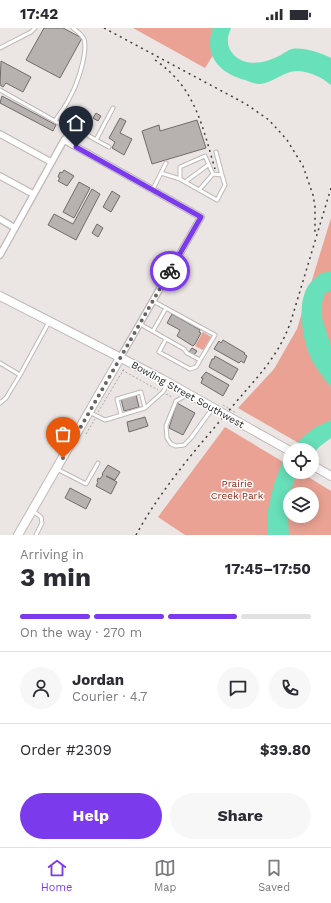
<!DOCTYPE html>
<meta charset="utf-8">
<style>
:root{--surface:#fff;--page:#f7f7f7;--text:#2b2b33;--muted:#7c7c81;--line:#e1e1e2;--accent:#7c3aed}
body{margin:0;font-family:"Work Sans",sans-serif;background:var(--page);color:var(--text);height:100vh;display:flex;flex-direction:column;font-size:15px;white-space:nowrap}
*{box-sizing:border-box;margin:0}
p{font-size:13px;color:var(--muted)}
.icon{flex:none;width:22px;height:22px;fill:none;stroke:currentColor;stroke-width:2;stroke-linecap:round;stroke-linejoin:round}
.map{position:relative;height:507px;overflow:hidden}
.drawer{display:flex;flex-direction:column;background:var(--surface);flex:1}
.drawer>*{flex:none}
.buttons{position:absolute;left:283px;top:415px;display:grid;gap:8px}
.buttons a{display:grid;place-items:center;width:36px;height:36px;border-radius:50%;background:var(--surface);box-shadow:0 2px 10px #0003;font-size:20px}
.pin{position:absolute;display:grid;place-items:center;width:34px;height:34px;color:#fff;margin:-41px -17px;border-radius:50% 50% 50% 0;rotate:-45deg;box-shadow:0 0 4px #0007}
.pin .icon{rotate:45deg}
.courier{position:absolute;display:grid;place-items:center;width:40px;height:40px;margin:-20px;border:3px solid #7c3aed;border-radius:50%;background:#fff;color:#222;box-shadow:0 1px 5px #0007}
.headline em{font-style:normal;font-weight:700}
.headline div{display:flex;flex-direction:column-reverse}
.headline{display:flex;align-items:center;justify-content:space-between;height:68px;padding:0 20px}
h1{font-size:26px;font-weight:700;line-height:30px}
.bar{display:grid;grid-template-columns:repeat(4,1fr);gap:6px 4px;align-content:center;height:48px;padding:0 20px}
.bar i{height:5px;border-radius:3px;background:var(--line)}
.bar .active{background:var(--accent)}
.bar p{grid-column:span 4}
.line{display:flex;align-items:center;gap:10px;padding:0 20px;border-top:1px solid var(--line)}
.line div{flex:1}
.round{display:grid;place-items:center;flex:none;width:42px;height:42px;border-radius:21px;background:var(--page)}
.button{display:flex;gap:8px;margin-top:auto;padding:8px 20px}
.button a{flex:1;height:46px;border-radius:24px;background:var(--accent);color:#fff;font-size:16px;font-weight:700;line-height:46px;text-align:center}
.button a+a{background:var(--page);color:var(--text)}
.status{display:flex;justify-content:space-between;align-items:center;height:28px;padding:0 20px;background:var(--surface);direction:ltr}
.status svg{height:11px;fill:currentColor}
.tab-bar{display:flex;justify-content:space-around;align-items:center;height:56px;border-top:1px solid var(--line);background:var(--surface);font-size:11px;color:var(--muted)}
.tab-bar a{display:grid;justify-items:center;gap:2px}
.tab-bar .active{color:var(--accent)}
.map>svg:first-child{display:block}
</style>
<div class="status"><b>17:42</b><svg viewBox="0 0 49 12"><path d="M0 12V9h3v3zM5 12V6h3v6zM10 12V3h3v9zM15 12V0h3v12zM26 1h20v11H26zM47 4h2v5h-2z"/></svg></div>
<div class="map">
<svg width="331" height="507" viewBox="0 0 331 507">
<rect width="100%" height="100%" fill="#ebe5e3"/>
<!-- green -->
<path fill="#e9a293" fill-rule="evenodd" d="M133,0h97l-25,40z
M331,190v202l-29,25 -64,-37 36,-39 23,-40z
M203,304l8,5 -8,13 -8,-4z
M225,399l65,39v6h10l31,19v44h-146l-27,-18zM290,466h22v22h-22z"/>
<!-- water -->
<path fill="#68e0b9" d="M213,0h18c-4,9 -5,18 2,26 12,14 33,9 48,1 3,-2 7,-5 11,-6 11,-2 29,4 39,9v27c-10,-8 -20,-13 -33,-14 -13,-1 -25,12 -38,13 -5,0 -10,-2 -15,-4 -26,-7 -42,-25 -32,-52z
M331,244v19l-6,2 -3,10 -1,12 10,31v41c-8,-10 -16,-20 -21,-31 -9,-21 -15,-61 4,-77 3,-2 5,-5 8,-6 2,-1 6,-1 9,-1z
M331,392v18l-12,9 -7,8v-5h-21l11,-12 12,-10z
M290,424v20h8c-10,21 -11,40 -9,63h-21v-25l6,-26 10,-26z"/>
<!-- building -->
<path fill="#b7b1b0" stroke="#716b6a" d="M44,0h19l19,10 -22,40 -34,-18z
M1,33l30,16 -8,15 -17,-9 -3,4 -3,-2z
M2,68l54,29 -3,6 -53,-28z
M96,85l5,3 -3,5 -5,-3z
M120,90l6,3 -6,12 12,6 -8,16 -12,-7 3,-6 -6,-4z
M197,92l9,28 -54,16 -10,-33 17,-6 1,6z
M64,142l10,6 -7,10 -9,-5 2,-3 -2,-1 2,-5 2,1z
M79,154l11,6 -16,30 -11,-6z
M92,161l8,5 -24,46 -28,-15 6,-11 19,10z
M112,163l8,5 -9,16 -8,-5z
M97,196l6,4 -5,9 -6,-4z
M172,286l28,16 -1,2 2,1 -6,11 -2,2 -16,-10 3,-6 -13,-7z
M223,312l22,13 -1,1 3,2 -3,7 -3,-2 -2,2 -25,-14 5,-8 2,2z
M192,320l5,3 -3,4 -5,-3z
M215,328l23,13 -6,11 -23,-13 3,-8h2z
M206,344l23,13 -6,11 -22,-13 2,-5h-2z
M136,367l3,12 -15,4 -3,-12z
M177,375l18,10 -12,22 -14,-7z
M145,389l3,9 -19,6 -2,-10z
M108,437l12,7 -5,8 -9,-4 11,6 -6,12 -15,-8 2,-4 -1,-1 1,-3 2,1 3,-4 -1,-1z
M70,460l21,11 -5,10 -21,-11z"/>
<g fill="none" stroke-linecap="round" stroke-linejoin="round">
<!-- lane casing -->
<g stroke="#bfb9b8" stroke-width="5">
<path id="lane" d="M0,20l31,-16 4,-4
M0,62l64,36 2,8 -2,6
M55,93c5,-8 11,-15 15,-24 7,-12 18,-44 14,-58 -2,-4 -7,-8 -11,-11
M64,98l7,-1 25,15 17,-32
M96,112l13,7
M216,124l6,23
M161,145l5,-10
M185,154l23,-17
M153,161l8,-16 19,6
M199,162l14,-16 9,1 3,10 -8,15 -32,-18 -5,-3v-12l25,-11 8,18
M153,273l62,34 -19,32 -6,2 -31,-17 7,-13
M140,296l44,25 3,4 13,7
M153,303l13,-23
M0,335l20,12 29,-53
M187,367l-11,6 -10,25 1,12 4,6 5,2 8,-1 7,-7 21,-29
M0,375l6,-5 14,-23
M89,384l16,8 40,-12 18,-16 5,-10
M121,387l-4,-16 24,-7 4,16
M57,441l29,15 12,-21
M33,483l8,6 1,6 -6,12"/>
</g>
<!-- street casing -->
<g stroke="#bfb9b8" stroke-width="8">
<path id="street" d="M0,106l51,28
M0,148l33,18
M0,191l15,9
M0,227l64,-115 137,77 -81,141"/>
</g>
<!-- secondary casing -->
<g stroke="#bfb9b8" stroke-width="10">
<path id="secondary" d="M0,268l162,83 128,72
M312,437l19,11
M18,507l102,-177"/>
</g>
<!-- path -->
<path stroke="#aca7a5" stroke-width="1" stroke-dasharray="2 2" stroke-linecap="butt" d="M122,342l36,20
M166,366l6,3
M223,377l13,8
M98,384l26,-43
M86,406l9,-15
M296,419l5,3"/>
<!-- lane -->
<use href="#lane" stroke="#fff" stroke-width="3"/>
<!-- street -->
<use href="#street" stroke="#fff" stroke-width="5.5"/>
<!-- secondary -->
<use href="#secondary" stroke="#fff" stroke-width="8"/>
<!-- rail -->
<path stroke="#3f3c3b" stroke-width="1.5" stroke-dasharray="2 4" stroke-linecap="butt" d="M104,0l142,76 23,16 18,20 16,26 10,29 2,12v25
M155,32c40,27 47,65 60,109
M136,507c25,-46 61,-87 95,-127 25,-30 47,-50 60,-87l40,-133"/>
</g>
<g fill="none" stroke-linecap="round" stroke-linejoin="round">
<!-- done -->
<path stroke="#686463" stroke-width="4" stroke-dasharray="0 7.2" d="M63,430l107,-187"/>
<!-- route -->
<path stroke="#7c3aed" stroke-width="5" d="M76,119l125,70 -31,54"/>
</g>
<g text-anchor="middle" stroke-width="3" stroke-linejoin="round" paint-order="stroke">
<!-- street labels -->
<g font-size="10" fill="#211f1e" stroke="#fff">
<text transform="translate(188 366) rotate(29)" y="4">Bowling Street Southwest</text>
</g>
<!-- park labels -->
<g font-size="10" fill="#8d1a06" stroke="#fff">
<text x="237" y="459">Prairie<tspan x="237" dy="12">Creek Park</tspan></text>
</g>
</g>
</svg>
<div class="buttons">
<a><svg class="icon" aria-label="locate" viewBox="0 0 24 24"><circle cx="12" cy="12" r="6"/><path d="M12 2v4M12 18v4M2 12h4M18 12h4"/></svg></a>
<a><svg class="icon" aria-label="layers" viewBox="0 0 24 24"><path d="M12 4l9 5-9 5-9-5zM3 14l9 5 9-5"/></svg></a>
</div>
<div class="pin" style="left:63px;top:430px;background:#ea580c"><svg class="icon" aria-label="bag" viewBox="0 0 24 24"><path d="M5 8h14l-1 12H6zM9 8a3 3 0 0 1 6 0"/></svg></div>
<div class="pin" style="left:76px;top:119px;background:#1f2937"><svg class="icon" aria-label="home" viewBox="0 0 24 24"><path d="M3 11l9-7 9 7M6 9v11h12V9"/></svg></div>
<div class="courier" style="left:170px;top:243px"><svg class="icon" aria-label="bike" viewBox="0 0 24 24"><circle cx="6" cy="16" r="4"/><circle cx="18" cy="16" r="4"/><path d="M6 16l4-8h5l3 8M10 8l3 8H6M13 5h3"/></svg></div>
</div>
<section class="drawer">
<div class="headline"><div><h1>3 min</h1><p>Arriving in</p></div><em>17:45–17:50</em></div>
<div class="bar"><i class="active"></i><i class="active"></i><i class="active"></i><i></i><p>On the way · 270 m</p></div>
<div class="line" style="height:72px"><a class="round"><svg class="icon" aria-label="person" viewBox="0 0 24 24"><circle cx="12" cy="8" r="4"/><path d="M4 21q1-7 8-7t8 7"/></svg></a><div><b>Jordan</b><p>Courier · 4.7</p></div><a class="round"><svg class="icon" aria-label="chat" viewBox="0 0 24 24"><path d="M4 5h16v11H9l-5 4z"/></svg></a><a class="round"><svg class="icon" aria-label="phone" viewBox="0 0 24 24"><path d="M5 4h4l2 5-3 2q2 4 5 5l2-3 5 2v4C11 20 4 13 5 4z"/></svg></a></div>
<div class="line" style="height:52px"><div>Order #2309</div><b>$39.80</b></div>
<div class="button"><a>Help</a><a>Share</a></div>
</section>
<nav class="tab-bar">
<a class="active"><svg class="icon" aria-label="home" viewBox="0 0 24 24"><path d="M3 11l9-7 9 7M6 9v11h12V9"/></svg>Home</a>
<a><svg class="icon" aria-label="map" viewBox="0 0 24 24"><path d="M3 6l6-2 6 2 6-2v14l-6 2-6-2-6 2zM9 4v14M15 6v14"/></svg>Map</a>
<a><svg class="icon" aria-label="saved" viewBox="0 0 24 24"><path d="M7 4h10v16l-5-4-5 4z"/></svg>Saved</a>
</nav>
